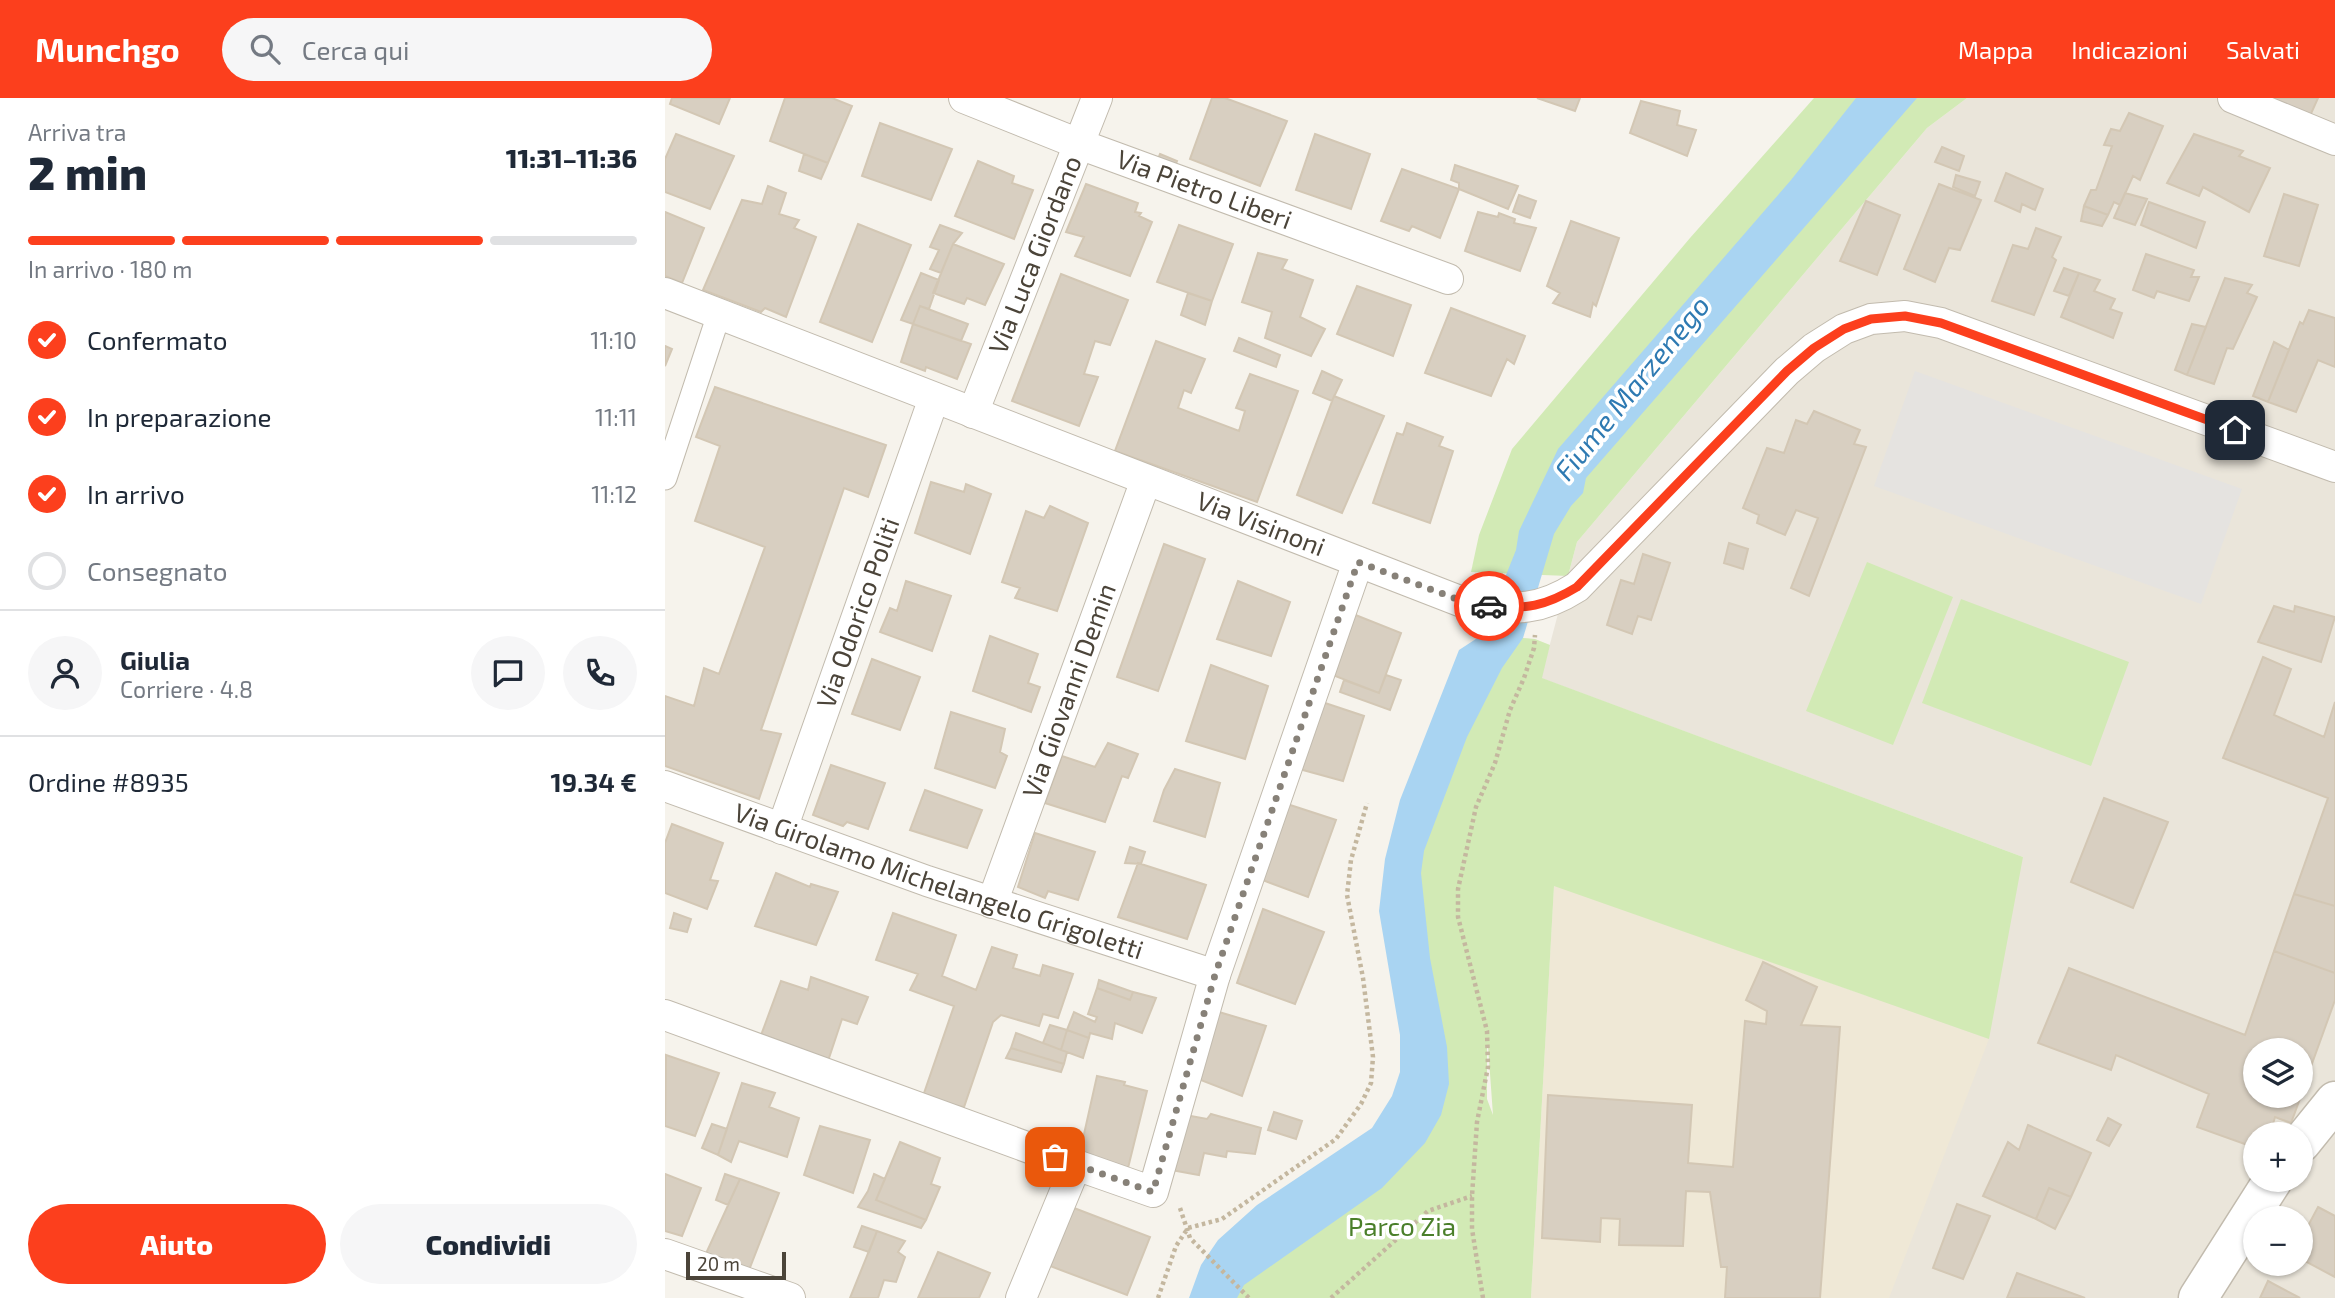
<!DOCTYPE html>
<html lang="it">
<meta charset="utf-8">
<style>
:root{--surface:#fff;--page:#f6f6f7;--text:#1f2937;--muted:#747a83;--line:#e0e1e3;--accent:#fc3f1d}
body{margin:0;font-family:"Exo 2",sans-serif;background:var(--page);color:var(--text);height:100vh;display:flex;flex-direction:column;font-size:26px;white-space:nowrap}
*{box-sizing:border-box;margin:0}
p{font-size:23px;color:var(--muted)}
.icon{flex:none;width:38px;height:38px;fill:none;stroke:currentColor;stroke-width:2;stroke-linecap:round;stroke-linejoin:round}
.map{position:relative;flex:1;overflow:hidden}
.panel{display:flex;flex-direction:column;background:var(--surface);width:665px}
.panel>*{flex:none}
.buttons{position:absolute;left:1578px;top:940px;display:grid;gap:14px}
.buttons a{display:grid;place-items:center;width:70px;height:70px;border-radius:50%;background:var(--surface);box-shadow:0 2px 5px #0004;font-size:35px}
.scale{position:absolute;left:21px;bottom:18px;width:100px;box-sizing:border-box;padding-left:7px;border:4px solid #4b4439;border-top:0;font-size:19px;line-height:24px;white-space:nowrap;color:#4b4439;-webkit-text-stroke:5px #fff;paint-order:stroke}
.pin{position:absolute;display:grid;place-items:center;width:60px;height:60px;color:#fff;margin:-30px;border-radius:14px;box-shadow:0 4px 10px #0006}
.courier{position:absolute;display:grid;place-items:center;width:70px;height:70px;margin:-35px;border:5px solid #fc3f1d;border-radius:50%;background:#fff;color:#222;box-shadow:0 2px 9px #0007}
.head em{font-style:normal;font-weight:800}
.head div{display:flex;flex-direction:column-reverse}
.head{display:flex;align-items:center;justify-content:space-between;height:119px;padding:0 28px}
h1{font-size:46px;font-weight:800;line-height:52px}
.bar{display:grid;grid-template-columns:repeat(4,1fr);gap:10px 7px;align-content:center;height:84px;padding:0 28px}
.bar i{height:9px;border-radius:5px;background:var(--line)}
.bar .selected{background:var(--accent)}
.bar p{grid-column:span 4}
.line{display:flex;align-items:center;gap:18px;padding:0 28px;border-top:2px solid var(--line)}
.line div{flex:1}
.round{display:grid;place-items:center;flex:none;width:74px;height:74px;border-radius:37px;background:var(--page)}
ol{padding:0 28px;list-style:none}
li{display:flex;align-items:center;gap:21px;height:77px}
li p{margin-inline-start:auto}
li .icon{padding:7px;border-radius:50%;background:var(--accent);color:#fff;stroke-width:4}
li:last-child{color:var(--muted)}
li i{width:38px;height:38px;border:4px solid var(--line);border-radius:50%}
.action{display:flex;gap:14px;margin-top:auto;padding:14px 28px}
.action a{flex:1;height:80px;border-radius:42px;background:var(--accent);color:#fff;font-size:28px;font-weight:800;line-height:80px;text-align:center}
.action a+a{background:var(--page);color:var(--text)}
header{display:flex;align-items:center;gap:42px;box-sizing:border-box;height:98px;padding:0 35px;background:var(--accent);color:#fff}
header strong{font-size:33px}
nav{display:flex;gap:38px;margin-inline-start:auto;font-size:24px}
.search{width:490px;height:63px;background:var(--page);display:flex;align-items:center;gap:18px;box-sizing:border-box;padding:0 24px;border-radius:38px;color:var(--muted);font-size:26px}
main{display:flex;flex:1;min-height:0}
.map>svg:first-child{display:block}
</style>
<header>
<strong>Munchgo</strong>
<div class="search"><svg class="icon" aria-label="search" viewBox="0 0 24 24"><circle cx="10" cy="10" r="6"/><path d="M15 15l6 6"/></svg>Cerca qui</div>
<nav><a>Mappa</a><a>Indicazioni</a><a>Salvati</a></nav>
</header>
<main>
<section class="panel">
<div class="head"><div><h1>2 min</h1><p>Arriva tra</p></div><em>11:31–11:36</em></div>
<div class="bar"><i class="selected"></i><i class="selected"></i><i class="selected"></i><i></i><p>In arrivo · 180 m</p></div>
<ol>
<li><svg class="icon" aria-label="check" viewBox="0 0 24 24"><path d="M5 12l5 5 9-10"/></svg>Confermato<p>11:10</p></li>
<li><svg class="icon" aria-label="check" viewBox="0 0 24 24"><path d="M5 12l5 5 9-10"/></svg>In preparazione<p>11:11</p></li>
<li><svg class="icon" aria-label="check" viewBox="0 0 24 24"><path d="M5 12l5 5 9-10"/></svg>In arrivo<p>11:12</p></li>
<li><i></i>Consegnato</li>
</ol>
<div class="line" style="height:126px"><a class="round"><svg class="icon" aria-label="person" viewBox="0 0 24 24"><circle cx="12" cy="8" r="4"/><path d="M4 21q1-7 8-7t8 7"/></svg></a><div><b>Giulia</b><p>Corriere · 4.8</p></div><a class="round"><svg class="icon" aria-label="chat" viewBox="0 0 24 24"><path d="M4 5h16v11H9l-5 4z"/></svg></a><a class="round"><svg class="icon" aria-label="phone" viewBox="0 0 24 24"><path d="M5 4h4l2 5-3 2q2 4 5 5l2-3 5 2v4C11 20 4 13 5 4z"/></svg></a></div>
<div class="line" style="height:91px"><div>Ordine #8935</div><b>19.34 €</b></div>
<div class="action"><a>Aiuto</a><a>Condividi</a></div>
</section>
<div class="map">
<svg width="1670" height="1200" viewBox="0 0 1670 1200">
<rect width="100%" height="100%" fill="#f6f3ec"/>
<!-- residential -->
<path fill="#eae5da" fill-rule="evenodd" d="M1302,0h368v1200h-804l492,-441 -482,-179 36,-136 350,-414zM1591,952h45v46h-45zM1591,1036h45v46h-45zM1591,1120h45v46h-45z"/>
<!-- education -->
<path fill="#efe8d6" d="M889,787l435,154 -100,259h-358z"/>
<!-- green -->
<path fill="#d2eab5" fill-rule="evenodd" d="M1149,0h153l-40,30 -350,414 -9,34 -97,-4 8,-37 33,-86 178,-211z
M1202,464l86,35 -60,148 -87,-34z
M1296,501l168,63 -38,104 -169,-63z
M826,537l44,4 15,6 -8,33 481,179 -34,182 -435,-153 -23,412h-304l176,-170 5,-239zM822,947l1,1 5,69 -6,-16z"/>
<!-- parking -->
<path fill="#e5e3e0" d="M1250,273l327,118 -41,115 -327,-118z"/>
<!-- water -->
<path fill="#a9d4f2" d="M1191,0h61l-331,380 -3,15 -12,13 -17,28 -31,104 -21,30 -35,69 -43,114 -3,22 9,85 17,89 2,37 -8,31 -16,28 -43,45 -138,97 -7,13h-48l12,-33 17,-25 39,-35 115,-77 20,-32 8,-24v-37l-21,-124 6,-52 15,-59 59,-150 23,-15 34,-85 3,-19 39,-82 233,-269z"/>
<!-- building -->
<path fill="#d8cfc1" stroke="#d3c7b4" stroke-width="2" d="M7,0h58l-11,26 -49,-20z
M120,0h47l20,8 -24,57 -58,-22z
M547,0h13l62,23 -27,65 -70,-27z
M872,0h43l-5,13z
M1597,0h56l-13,29z
M976,3l39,10 -3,14 19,5 -9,26 -57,-23z
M1464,15l34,13 -23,54 -7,-4 -13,29 -6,-3 -6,13 -24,-9 7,-16h5l16,-44 -8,-1 7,-16 9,2z
M215,25l72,26 -21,51 -69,-24z
M11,36l58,22 -24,53 -45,-17v-33z
M650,36l55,20 -19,55 -55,-19z
M1529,36l49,17 -4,5 31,12 -21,44 -46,-25 -4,9 -32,-13z
M1277,49l22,9 -5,15 -24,-9z
M139,56l24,9 -7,16 -22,-8z
M495,56l17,7 -5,12 -17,-7z
M313,63l36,15 -2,7 21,7 -19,49 -59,-23z
M790,67l63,21 -10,23 -49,-20v-6l-8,-3z
M737,71l57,20 -19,49 -28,-12 -3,5 -28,-10z
M1341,75l37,16 -8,21 -13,-6 -2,8 -25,-11z
M1291,77l24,7 -5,14 -22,-9z
M421,86l52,19 -3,9 6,1 -2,3 13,6 -22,54 -55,-20 9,-19 -18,-5z
M1274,86l42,16 -21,50 -11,-2 -14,34 -31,-13z
M103,88l18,7 -7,21 20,6 -5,8 22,9 -30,80 -21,-9 -4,4 -58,-22 39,-90 20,4z
M1460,95l22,6 -12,26 -21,-7z
M1619,96l34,11 -19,61 -35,-10z
M854,97l17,6 -6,17 -17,-6z
M1201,103l34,14 -23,60 -37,-14z
M1484,104l56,20 -9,26 -55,-23z
M1419,108l24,9 -6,11 -21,-5z
M0,114l39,16 -22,55 -17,-7z
M813,114l20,5 1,-4 16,6 -1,4 22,5 -16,43 -55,-20z
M906,123l48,17 -23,68 -3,-3 -3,14 -37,-14 7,-10 -13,-7z
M193,126l53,21 -39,97 -52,-20z
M275,127l22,8 -9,11 -12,29 -11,-4 9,-19 -9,-3z
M514,127l54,19 -21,57 -55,-19z
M1371,130l25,9 -9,20 4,3 -22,55 -42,-14 21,-56 15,4z
M288,146l51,20 -19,41 -18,-7 -3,6 -31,-11z
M593,155l29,7 -5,9 31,11 -13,37 25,12 -14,27 -46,-18 7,-26 -30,-10z
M1481,156l48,16 -3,7h8l-10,24 -32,-10 -3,7 -21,-8z
M1399,170l15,5 -10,23 -15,-5z
M256,175l18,7 -10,29 -9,-3 -7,18 -12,-4z
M1414,175l21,7 -6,11 21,8 -5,10 12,4 -9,25 -52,-21z
M396,176l67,26 -18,45 -15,-4 -11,33 14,3 -19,49 -67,-25z
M1560,180l27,7 -5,8 10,4 -24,52 -6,-1 -13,36 -27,-9z
M692,188l54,19 -18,51 -56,-22z
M523,195l24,8 -7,24 -24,-10z
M255,208l48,18 -7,17 -48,-17z
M786,210l74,28 -11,28 -7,-5 -16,37 -66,-23z
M1644,212l26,8v49l-17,-7 -22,52 -28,-10 32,-80 3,2z
M248,226l58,20 -14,35 -31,-12 -1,4 -24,-9z
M1527,226l14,3 -19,48 -12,-5z
M574,240l41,17 -4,12 -42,-16z
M491,243l49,18 -14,34 -7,-3 -6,18 61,23 6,-20 -9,-3 14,-34 48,17 -41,111 -142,-51z
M1609,244l15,8 -21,52 -15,-6z
M0,248l7,3 -7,17z
M657,273l20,9 -10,21 -19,-8z
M50,289l171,58 -18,52 -24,-9 -83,242 20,4 -22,65 -94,-33v-70l29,10 10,-38 15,6 46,-127 -70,-26 25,-75 -24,-9z
M669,298l50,20 -42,97 -45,-18z
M1149,313l46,19 -6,14 12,3 -57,149 -18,-8 27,-70 -22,-8 -11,25 -28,-12 2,-8 -16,-7 24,-60 17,5 12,-33 11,4z
M742,325l36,14 -4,9 14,5 -23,72 -57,-20 24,-70 6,2z
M266,384l33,10 2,-8 25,10 -21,60 -55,-21z
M385,408l38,17 -31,88 -42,-13 5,-10 -18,-6 24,-71 18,7z
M1064,445l19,6 -5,20 -19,-6z
M499,446l41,15 -47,132 -41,-14z
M978,456l27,9 -19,57 -13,-4 -6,18 -25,-9 14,-45 13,4z
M241,483l45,15 -19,55 -52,-19 10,-24 7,3z
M573,483l52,21 -19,54 -54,-17z
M1609,508l20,6 1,-6 40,11 -14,45 -63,-20z
M688,516l48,19 -22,60 -49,-19z
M325,538l48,18 -10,29 12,4 -9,25 -58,-21z
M1598,559l28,12 -17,46 50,22 11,-35v204l-41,-12 34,-96 -105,-40z
M207,561l48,18 -20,53 -48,-16z
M546,567l57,21 -23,73 -59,-18z
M721,577l15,5 -11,30 -50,-18 4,-12 35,13z
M651,602l48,16 -21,65 -51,-14z
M286,614l54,17 -5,23 7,4 -12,32 -60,-20z
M443,645l30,11 -10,24 -6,-2 -17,46 -60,-19 17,-47 33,11z
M166,667l54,18 -17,46 -21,-7 -4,4 -30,-11z
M510,671l45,14 -15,54 -51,-16 10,-31z
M260,692l57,20 -15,38 -57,-18z
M1439,700l64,24 -35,86 -62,-26z
M619,705l52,17 -28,77 -51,-19z
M7,726l51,19 -13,37 8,1 -11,28 -42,-16v-50z
M370,735l60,19 -17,48 -30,-9 -3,7 -27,-11z
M465,749l15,5 -4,12 -16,-1z
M473,765l68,22 -19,54 -69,-22z
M111,775l34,14 1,-3 27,8 -22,53 -61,-19z
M1629,796l41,12v67l-61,-22z
M598,811l61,23 -29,72 -58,-21z
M9,815l17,6 -4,13 -17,-4z
M228,815l63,22 -14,41 34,14 16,-43 25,8 -4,13 27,8 3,-11 30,9 -15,44 -15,-4 -4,12 -38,-11 -8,7 -29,85 -42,-8 32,-93 -44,-16 8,-16 -42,-14z
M1609,853l61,22v27l-34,94v-44h-45v46h45l-10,27 -16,-6 -5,17h-14v14l-59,-21 12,-33 -93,-39 -5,15 -73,-27 31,-75 176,67z
M1098,864l54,25 -16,38 39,2 -20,271h-95l2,-31h-6l-11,-75 -24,-1 -3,55 -64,-1 1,-26 -19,-1 -1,24 -58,-4 6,-143 144,10 -4,58 45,4 12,-146 21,3 1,-13 -21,-11z
M146,879l57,20 -11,27 -15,-5 -14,42 -68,-23 21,-57 27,9z
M434,882l34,12 -3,8 -33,-12z
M432,890l33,12 3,-8 23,6 -14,35 -27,-10 -3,16 -22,-6 -1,5 -22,-8 7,-18 21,10 2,-5 -9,-3z
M554,914l47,14 -24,70 -44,-17z
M385,927l17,5 -6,20 -18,-7z
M402,932l22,8 -6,20 -22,-8z
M351,935l51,19 -3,12 -53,-16z
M346,950l53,16 -3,8 -55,-14z
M1,957l53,18 -24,63 -30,-10z
M432,978l28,6 -1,3 23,6 -19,77 -48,-16z
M77,985l33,10 -6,14 30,11 -12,39 -48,-16 -8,21 -13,-7z
M609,1014l28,9 -6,18 -28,-9z
M546,1016l50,14 -6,26 -28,-3 -1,6 -22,-4 -5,22 -28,-5 14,-55 22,4z
M1443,1020l13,7 -12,21 -12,-6z
M47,1026l15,5 -9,26 -16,-7z
M1363,1027l63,28 -20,44 -22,-9 -13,31 -53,-23 25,-54 11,8z
M155,1028l50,14 -17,53 -49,-18z
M235,1044l40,16 -9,26 9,3 -14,33 -50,-20z
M0,1076l36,14 -19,48 -17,-5z
M60,1076l15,5 -12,26 -12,-5z
M209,1076l11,5 -9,21 50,20 -5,8 -63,-21 10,-16z
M75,1081l39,14 -30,77 -46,-10z
M1384,1090l22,9 -16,32 -19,-10z
M1292,1106l33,12 -27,63 -30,-11z
M1653,1109l17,9v61l-34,-18v-20z
M409,1110l76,29 -23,58 -77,-29z
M197,1128l15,5 -8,21 -15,-5z
M212,1133l28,10 -7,11 7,5 -9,25 -12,-2 -6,18h-28z
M273,1154l52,21 -11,25h-61z
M1352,1175l68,25h-78z
M1603,1183l32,17h-40z"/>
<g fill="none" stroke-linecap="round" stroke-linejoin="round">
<!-- pedestrian casing -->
<g stroke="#c2bbae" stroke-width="25">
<path id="pedestrian" d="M0,380l54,-164"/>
</g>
<!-- minor casing -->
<g stroke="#c2bbae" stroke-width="32">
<g id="minor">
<path id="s1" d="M299,0l115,46 369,135"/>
<path d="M1568,0l102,42"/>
<path id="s2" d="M0,195l805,312c45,4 68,7 107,-18l210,-216 27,-23 30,-19 27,-10 34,-3 36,7 394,144"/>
<path id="s3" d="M308,315l124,-315"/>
<path id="s4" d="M0,688l262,95 288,94"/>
<path id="s5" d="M117,731l152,-431"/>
<path id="s6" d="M327,805l154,-423"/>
<path d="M0,917l411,150"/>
<path d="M0,1156l125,44"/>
<path d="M356,1200l55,-133 77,27 62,-217 143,-413"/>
</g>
</g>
<!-- tertiary casing -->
<g stroke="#c2bbae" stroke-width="41">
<path id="tertiary" d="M1636,1045l34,-42
M1533,1200l75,-118"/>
</g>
<!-- path -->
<path stroke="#c4b79f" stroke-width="4.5" stroke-dasharray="3.5 3.5" stroke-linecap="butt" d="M515,1110l10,30 59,60
M493,1200l18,-52 12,-18 34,-9 114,-80 25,-35 10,-21 2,-26 -10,-79 -16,-83 4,-35 16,-57
M666,1200l97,-87 44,-15
M818,1200l-11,-69v-33l5,-74 11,-55 -1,-36 -29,-114v-28l18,-82 19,-44 15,-53 14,-32 10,-30 1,-13"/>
<!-- pedestrian -->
<use href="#pedestrian" stroke="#fff" stroke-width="23"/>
<!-- minor -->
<use href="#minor" stroke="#fff" stroke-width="30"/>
<!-- tertiary -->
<use href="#tertiary" stroke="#fff" stroke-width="38"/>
</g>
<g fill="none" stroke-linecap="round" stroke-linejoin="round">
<!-- done -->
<path stroke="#878178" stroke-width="7" stroke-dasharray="0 12.6" d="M390,1059l98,35 62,-217 143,-413 112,42 19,2"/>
<!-- route -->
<path stroke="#fc3f1d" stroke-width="9" d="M824,508c36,4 57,0 88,-19l210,-216 27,-23 30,-19 27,-10 34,-3 36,7 294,107"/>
</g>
<g text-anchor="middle" stroke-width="7" stroke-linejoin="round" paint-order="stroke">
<!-- street labels -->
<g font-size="26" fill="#4b4439" stroke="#fff">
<text dy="9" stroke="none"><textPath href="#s1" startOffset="257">Via Pietro Liberi</textPath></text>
<text dy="9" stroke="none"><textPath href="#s3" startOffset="170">Via Luca Giordano</textPath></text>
<text dy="9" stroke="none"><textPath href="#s2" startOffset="639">Via Visinoni</textPath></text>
<text dy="9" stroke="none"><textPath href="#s5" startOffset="229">Via Odorico Politi</textPath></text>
<text dy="9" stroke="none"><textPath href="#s6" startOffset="226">Via Giovanni Demin</textPath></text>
<text dy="9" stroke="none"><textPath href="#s4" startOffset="290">Via Girolamo Michelangelo Grigoletti</textPath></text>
</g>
<!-- park labels -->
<g font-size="26" fill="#4a7f2a" stroke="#fff">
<text x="737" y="1138">Parco Zia</text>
</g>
<!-- water labels -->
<g font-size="28" font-style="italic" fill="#2e7ab2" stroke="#fff">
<text transform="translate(967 290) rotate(-51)" y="10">Fiume Marzenego</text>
</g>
</g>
</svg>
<div class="buttons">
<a><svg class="icon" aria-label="layers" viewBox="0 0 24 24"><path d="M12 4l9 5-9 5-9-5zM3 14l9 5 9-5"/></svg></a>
<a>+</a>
<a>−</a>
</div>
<div class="scale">20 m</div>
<div class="pin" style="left:390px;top:1059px;background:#ea580c"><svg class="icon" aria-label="bag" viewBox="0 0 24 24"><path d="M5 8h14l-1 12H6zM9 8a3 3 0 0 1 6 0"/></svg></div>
<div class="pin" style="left:1570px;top:332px;background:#1f2937"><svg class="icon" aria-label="home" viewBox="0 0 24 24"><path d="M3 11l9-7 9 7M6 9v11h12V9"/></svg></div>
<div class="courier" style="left:824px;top:508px"><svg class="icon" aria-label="car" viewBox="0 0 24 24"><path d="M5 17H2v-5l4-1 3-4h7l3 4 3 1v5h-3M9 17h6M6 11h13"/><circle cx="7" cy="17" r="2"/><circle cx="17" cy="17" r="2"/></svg></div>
</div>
</main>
